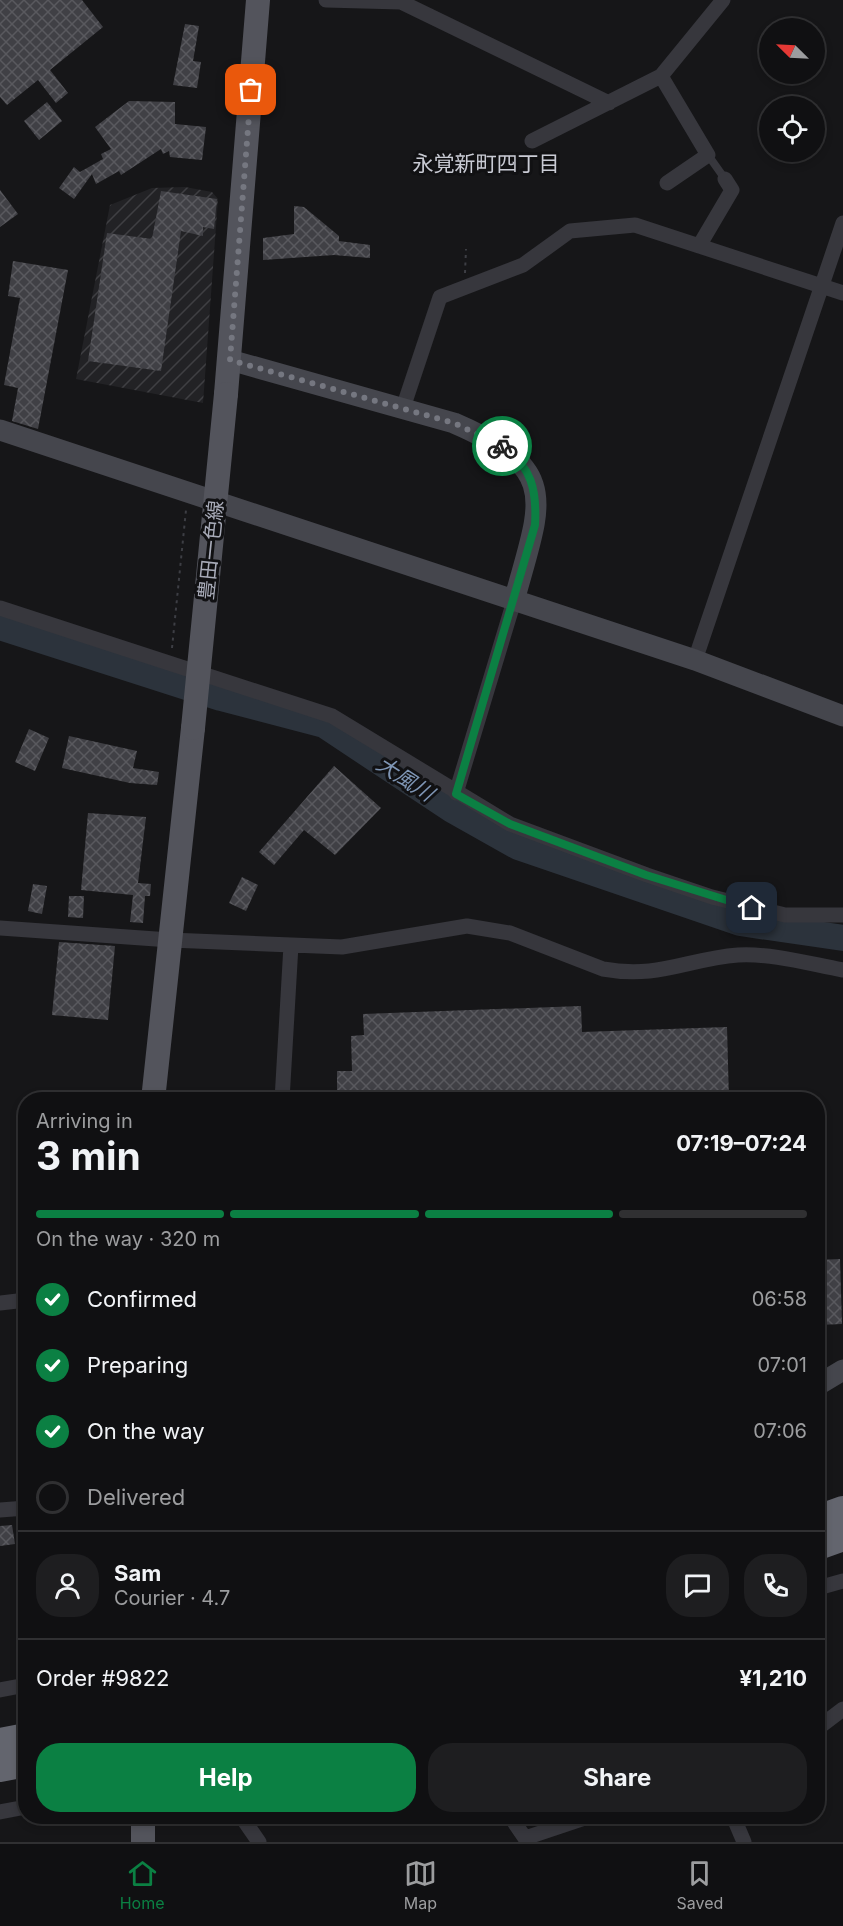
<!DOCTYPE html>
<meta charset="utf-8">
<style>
:root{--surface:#101012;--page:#1e1e20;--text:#f1f3f6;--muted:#9c9d9f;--line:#303032;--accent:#0b8043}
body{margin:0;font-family:Inter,"Noto Sans JP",sans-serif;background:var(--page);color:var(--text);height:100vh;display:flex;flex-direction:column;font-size:22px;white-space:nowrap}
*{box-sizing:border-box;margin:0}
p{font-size:20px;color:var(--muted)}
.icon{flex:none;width:33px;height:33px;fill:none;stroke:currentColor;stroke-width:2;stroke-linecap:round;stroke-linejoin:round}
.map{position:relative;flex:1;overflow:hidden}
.side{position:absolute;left:18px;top:1092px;width:807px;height:732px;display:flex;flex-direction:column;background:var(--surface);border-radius:24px;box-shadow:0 3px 9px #0003,0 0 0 2px var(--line)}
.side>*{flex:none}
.needle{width:39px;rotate:294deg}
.buttons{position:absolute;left:759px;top:18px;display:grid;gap:12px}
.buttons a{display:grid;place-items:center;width:66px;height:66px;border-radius:50%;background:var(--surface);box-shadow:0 3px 9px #0003,0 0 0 2px var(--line);font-size:30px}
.pin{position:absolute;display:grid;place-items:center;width:51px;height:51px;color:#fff;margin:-26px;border-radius:12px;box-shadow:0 3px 9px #0006}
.courier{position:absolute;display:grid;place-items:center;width:60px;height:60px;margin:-30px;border:4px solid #0b8043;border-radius:50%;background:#fff;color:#222;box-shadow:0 2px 8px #0007}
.head em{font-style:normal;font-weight:700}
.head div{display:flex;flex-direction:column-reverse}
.head{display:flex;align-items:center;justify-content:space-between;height:102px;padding:0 18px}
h1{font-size:39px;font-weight:700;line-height:45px}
.bar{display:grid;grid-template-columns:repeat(4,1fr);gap:9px 6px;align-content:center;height:72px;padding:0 18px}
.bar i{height:8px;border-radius:4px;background:var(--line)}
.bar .on{background:var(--accent)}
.bar p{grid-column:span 4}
.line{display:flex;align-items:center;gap:15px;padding:0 18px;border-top:2px solid var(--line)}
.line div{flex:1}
.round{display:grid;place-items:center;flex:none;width:63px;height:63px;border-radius:24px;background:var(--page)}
ol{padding:0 18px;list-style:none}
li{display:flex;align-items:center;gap:18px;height:66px}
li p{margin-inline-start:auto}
li .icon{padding:6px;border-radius:50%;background:var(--accent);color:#fff;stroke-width:4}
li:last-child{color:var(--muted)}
li i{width:33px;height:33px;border:3px solid var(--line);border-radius:50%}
.primary-button{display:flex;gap:12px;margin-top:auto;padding:12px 18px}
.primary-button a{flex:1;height:69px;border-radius:24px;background:var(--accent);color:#fff;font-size:24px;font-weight:700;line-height:69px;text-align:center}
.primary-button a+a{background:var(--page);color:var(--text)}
.tabs{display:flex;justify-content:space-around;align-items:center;height:84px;border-top:2px solid var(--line);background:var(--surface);font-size:16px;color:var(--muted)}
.tabs a{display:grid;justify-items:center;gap:3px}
.tabs .on{color:var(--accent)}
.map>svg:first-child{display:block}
</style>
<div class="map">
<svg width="843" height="1842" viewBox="0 0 843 1842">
<defs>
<pattern id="industrial-furrows" width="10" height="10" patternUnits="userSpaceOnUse" patternTransform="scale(1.5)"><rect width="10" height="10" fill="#222225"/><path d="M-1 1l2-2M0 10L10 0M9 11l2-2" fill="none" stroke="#3f3f43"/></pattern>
<pattern id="building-cross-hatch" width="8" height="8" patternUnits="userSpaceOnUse" patternTransform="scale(1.5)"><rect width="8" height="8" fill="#404045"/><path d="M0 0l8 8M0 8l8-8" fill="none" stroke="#59595e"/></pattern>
</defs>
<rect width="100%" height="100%" fill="#161618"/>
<!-- industrial -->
<path fill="url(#industrial-furrows)" d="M185,187l27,5 6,7 -15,204 -127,-24 34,-174 42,-17z"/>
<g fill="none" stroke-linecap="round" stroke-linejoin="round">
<!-- river -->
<path stroke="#2c333c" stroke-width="26" d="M0,627l221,71 103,27 128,85 66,37 222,76 103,15"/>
</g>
<!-- building -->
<path fill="url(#building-cross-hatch)" d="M0,0h82l21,27 -53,43 18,23 -12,10 -18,-23 -31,25 -7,-8z
M185,24l14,2 -6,35 8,1 -4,26 -24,-3z
M129,101l46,1v22l31,3 -4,33 -32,-3 -1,-6 -6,3 -2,-5 -40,26 -2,-4 -23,13 -4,-10 -18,25 -15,-11 15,-21 6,5 23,-13 -2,-5 10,-5 -16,-22z
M47,102l15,19 -23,19 -15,-19z
M0,190l18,24 -18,13z
M161,191l56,8 -3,30 -11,-2v9l-22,-5 -20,140 -73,-10 19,-128 45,6z
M294,206l10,1 35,29v5l31,4v13l-36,-3 -71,5v-22l31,-4z
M13,261l55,9 -30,159 -26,-8 6,-33 -14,-3 16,-87 -12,-2z
M29,729l20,9 -14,33 -20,-9z
M69,736l68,15 -4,17 26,4 -2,13 -27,-2 -68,-15z
M334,766l47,42 -46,47 -31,-25 -30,35 -15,-13z
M88,813l58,4 -8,66 13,1 -1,12h-5l-2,27 -13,-1 3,-27 -52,-5z
M242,877l16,8 -12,26 -17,-8z
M33,884l14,2 -5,28 -14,-3z
M69,896h15l-1,22 -15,-1z
M59,942l56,4 -7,74 -56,-5z
M581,1006l1,26 145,-5 2,73h-392v-29h15l-1,-35 13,-1 -1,-21z
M840,1259l2,65 -24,1v-65z
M12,1525l3,19 -15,2v-20z"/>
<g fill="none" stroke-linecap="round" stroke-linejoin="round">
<!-- path -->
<path stroke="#3d3e44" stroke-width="2" stroke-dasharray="3 4.5" stroke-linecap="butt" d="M465,273l1,-24
M172,648l14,-138"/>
<!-- lane -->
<path stroke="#37373d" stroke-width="8" d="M708,155l17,24"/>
<!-- street -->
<path stroke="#37373d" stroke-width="15" d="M326,0l75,2 208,101
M661,76l47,79 -41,28
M532,141l129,-65 62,-76
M699,246l33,-56 -7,-11
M403,408l37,-111 83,-32 47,-34 65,-6 208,68
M0,608l332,108 178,108 137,51 65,22 73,18h58
M695,660l148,-437
M456,793l58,-192
M0,928l170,12 172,7 125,-21 43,7 93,36c56,10 84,-10 135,-14 34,-2 72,9 105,15
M282,1100l9,-155
M0,1303l26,-3
M0,1510l26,-2
M818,1588l25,-7
M0,1690l26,-5
M818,1728l25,-19
M0,1812l26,-5
M241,1816l18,26
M510,1816l15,22 66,-22
M733,1816l11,26"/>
<!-- secondary -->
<path stroke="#45464d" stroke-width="21" d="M230,360l224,63c109,47 87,78 60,178
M0,430l695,230 148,56
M818,1385l25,-15"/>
<!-- primary -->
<path stroke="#53545c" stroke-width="24" d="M226,394l32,-394
M153,1100l40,-372
M143,1816v26"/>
<!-- highway -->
<path stroke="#63656e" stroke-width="28" d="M818,1519l25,-9
M818,1546l25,-9
M0,1742l26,-5
M0,1768l26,-5"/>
<!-- primary-bridge -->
<path stroke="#53545c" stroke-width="24" d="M193,728l33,-334"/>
</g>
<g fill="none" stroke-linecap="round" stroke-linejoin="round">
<!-- done -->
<path stroke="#757780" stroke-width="6" stroke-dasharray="0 10.8" d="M251,90l-21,270 224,63 48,23"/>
<!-- route -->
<path stroke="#0b8043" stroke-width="8" d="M502,446c30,21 35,44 33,79l-79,269 54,30 136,51 106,33"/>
</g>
<g text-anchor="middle" stroke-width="6" stroke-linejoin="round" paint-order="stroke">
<!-- street labels -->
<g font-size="20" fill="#a8abb8" stroke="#111113">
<text transform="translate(211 550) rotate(-84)" y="7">豊田一色線</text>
</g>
<!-- neighbourhood labels -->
<g font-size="21" fill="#c9cbd4" stroke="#111113">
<text x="486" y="171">永覚新町四丁目</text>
</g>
<!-- water labels -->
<g font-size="21" font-style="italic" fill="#7e95b4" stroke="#111113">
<text transform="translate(405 779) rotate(33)" y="7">大風川</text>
</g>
</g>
</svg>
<div class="buttons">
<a><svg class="needle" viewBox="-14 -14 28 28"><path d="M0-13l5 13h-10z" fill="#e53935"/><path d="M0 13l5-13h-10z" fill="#9c9d9f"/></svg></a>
<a><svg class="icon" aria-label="locate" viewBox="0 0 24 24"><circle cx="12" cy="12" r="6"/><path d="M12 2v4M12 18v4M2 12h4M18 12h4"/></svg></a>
</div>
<div class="pin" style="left:251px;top:90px;background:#ea580c"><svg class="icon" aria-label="bag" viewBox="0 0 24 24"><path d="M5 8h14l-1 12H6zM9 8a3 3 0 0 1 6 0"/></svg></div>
<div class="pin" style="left:752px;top:908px;background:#1f2937"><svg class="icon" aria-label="home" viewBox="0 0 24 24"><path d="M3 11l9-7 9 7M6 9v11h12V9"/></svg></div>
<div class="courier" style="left:502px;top:446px"><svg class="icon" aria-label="bike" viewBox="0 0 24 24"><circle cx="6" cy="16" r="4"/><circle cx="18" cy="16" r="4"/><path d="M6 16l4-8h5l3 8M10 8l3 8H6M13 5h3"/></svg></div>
<section class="side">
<div class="head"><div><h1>3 min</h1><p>Arriving in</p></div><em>07:19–07:24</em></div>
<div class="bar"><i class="on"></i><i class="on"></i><i class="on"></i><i></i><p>On the way · 320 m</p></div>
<ol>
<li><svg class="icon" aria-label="check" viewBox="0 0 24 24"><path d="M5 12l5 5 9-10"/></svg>Confirmed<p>06:58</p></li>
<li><svg class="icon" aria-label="check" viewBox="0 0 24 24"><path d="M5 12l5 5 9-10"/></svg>Preparing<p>07:01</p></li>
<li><svg class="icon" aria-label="check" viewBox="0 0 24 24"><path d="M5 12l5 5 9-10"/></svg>On the way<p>07:06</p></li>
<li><i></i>Delivered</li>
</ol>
<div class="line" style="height:108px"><a class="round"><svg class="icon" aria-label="person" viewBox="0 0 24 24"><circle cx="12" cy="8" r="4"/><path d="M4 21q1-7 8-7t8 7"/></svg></a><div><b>Sam</b><p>Courier · 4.7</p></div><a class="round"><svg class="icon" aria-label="chat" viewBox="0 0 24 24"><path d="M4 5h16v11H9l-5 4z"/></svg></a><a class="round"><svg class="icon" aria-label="phone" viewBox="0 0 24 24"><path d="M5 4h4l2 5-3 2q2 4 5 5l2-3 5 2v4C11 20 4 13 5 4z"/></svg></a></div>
<div class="line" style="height:78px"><div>Order #9822</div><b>¥1,210</b></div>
<div class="primary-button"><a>Help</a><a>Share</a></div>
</section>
</div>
<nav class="tabs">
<a class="on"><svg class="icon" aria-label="home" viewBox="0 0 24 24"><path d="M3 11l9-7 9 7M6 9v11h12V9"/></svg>Home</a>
<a><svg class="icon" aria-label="map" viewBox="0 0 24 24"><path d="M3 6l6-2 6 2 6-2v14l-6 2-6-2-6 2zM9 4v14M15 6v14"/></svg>Map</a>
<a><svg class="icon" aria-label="saved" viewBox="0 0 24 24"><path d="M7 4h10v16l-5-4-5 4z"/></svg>Saved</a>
</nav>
